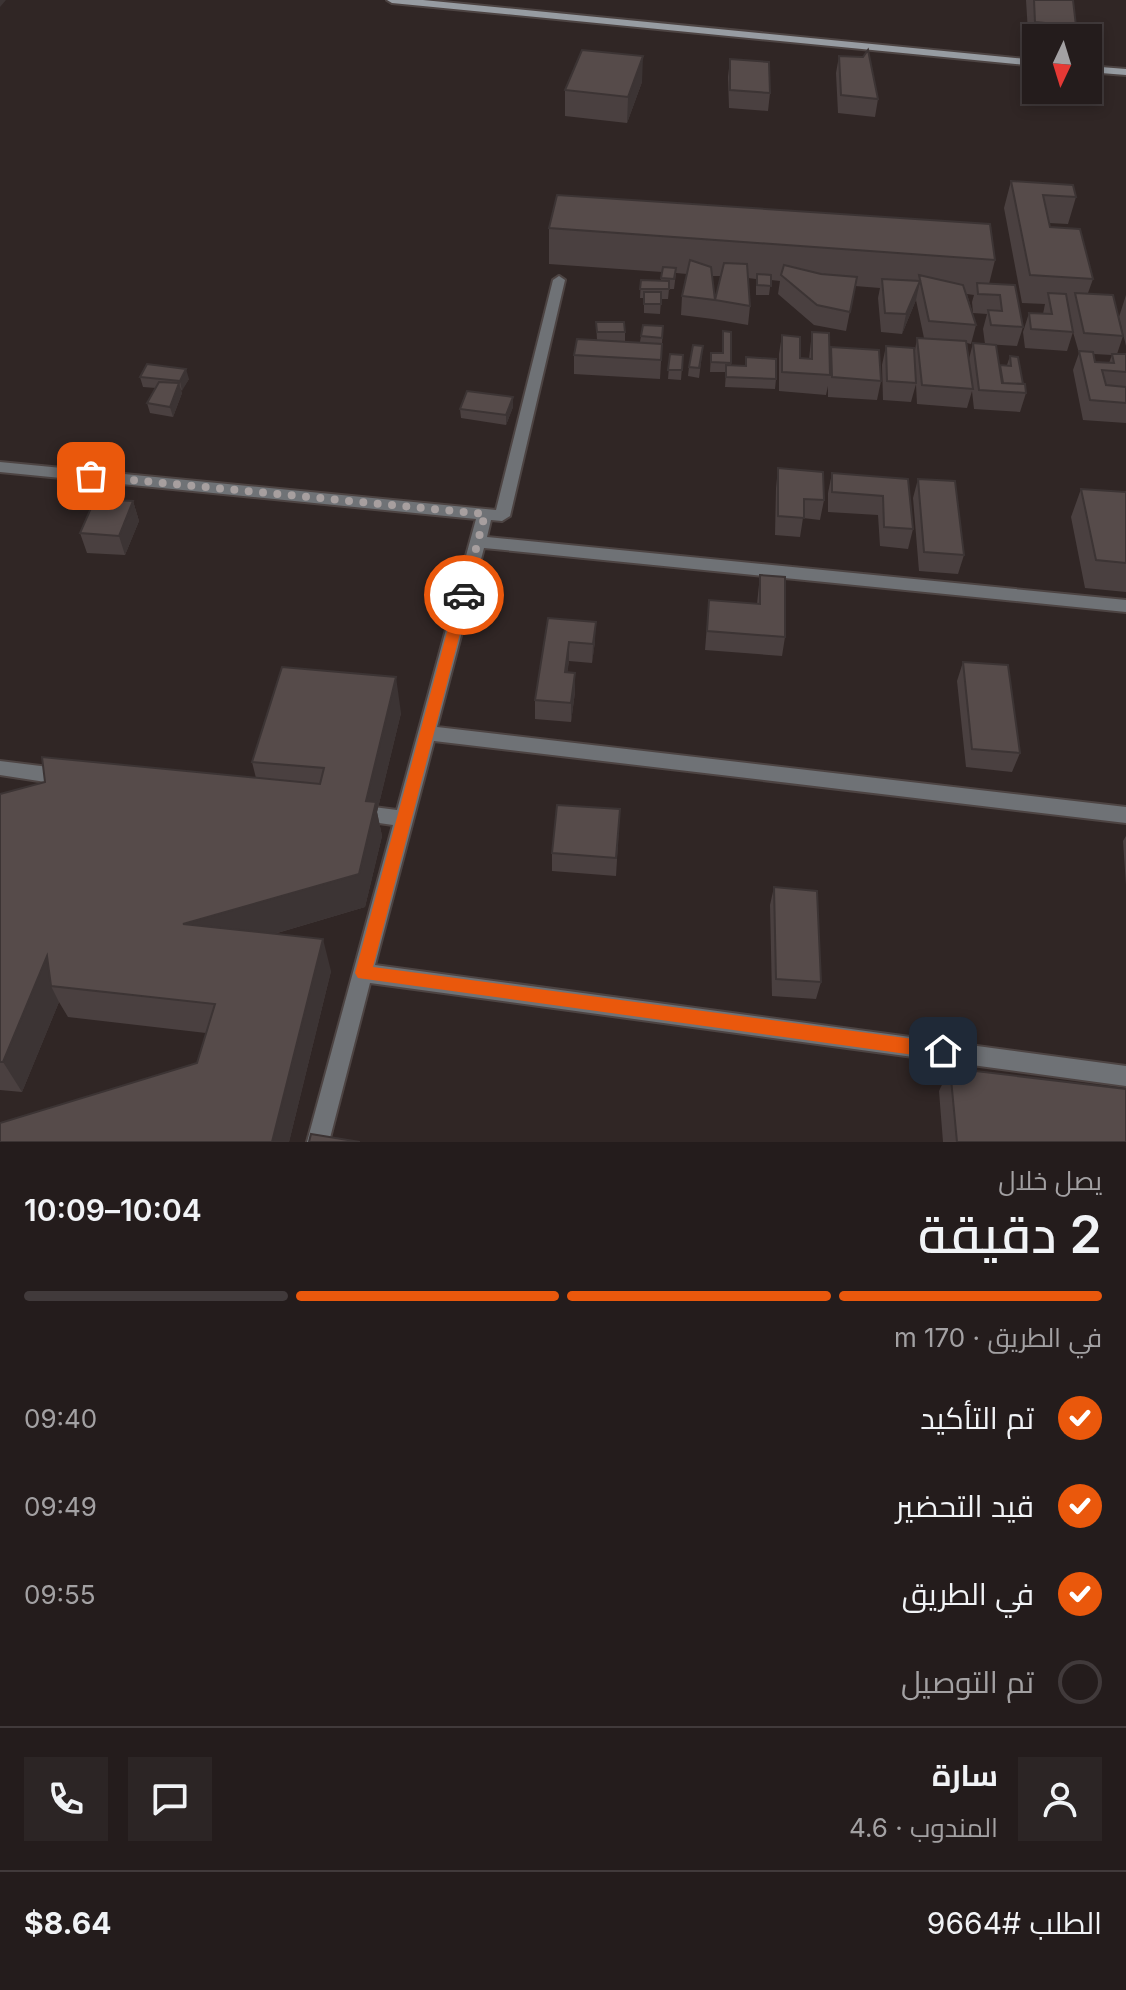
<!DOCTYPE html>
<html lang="ar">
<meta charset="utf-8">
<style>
:root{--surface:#241c1c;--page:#2c2525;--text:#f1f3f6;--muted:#a3a1a3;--line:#413a3b;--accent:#ea580c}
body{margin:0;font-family:Inter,Cairo,sans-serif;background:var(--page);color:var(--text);direction:rtl;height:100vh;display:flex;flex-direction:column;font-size:30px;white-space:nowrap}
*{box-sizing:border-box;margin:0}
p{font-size:26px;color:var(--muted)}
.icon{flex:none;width:44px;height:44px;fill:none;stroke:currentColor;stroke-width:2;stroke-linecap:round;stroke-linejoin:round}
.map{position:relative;height:1142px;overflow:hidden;direction:ltr}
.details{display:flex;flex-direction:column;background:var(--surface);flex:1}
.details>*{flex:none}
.needle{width:52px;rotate:184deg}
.tools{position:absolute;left:1022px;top:24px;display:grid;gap:16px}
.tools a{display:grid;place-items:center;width:80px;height:80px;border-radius:0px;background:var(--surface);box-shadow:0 4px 12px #0003,0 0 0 2px var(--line);font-size:40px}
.pin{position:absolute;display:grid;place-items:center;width:68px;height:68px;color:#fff;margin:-34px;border-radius:16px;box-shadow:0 4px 12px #0006}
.courier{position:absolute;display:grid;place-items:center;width:80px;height:80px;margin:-40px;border:6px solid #ea580c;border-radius:50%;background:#fff;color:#222;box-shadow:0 2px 10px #0007}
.summary em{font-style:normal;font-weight:600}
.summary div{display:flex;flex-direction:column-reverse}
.summary{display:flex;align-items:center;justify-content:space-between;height:136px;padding:0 24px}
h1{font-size:52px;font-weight:600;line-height:60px}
.bar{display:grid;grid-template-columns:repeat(4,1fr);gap:12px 8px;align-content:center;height:96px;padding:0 24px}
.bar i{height:10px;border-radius:6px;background:var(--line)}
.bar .active{background:var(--accent)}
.bar p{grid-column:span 4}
.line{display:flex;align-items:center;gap:20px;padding:0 24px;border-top:2px solid var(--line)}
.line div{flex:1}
.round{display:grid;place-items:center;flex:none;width:84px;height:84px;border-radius:0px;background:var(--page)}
ol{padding:0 24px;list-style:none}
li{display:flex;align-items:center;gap:24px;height:88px}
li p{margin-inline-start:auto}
li .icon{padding:8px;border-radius:50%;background:var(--accent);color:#fff;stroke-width:4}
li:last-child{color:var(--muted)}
li i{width:44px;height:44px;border:4px solid var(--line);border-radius:50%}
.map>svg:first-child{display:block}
</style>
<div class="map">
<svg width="1126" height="1142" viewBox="0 0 1126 1142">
<rect width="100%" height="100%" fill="#302625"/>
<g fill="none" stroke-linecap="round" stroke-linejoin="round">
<!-- street casing -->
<g stroke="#4d4443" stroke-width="4">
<path id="street" d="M559,276l6,4 -55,236 -8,5 -11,-1 -4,17 639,63v12l-642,-64 -47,179 689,80v16l-692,-82 -59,224 751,101v20l-756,-103 -41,159h-22l86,-317 -42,-6 -2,-6 2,-6 7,-2 39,5 79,-291 -476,-47v-10l496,48 57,-230z
M0,761l65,8 6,3 3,5 -3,5 -6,3 -65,-10z"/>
</g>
<!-- secondary casing -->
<g stroke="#4d4443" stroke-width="4">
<path id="secondary" d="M387,0h36l613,60v6l-644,-63z
M1088,66l38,3v6l-38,-3z"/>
</g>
<!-- street -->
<use href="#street" fill="#6f7276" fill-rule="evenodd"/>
<!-- secondary -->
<use href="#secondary" fill="#979ca2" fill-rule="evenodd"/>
</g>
<!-- wall -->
<path fill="#4a4040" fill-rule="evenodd" d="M1026,0h47l2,26 27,19 -2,9 -12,-2v-14h-52v10h-7z
M839,56l39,43 -3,18 -37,-4 -2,-40z
M730,59l40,34 -2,18 -39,-3 -1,-31z
M642,82l-15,41 -62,-7v-26z
M1011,181l65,16 -8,27 -19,-1 1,4 43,52 -5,14 35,43 -6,18h9v69l-43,-3 -10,-50 6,-17 -6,-21 -6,19 -42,-3 -2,-16 6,-19 14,1 2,-10 -23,-1 -18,-95zM1094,354l18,1 -3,8 -14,-1z
M549,228l446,32 -6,24 26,1 8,42 -6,19 -32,-2 -2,-15 4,-15 -14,-1 -1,-11 2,-7 -7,-1 9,31 -5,19 -4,-1 2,16 4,-16 27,24 7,-2 3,-9 16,37 -6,19 -46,-3 -2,-18 -5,17 -50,-4 -1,-20 -5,18 -28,-2 -1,-35 4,-19 29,4 2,-12h7l-8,-38 -14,34 -21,-2 -3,-34 2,-10 -25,-2 -9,45 -32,-6 -36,-31 2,-13 -9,-1 -2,15h-13v-16l-8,-1 2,28 -2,19 -35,-6 2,-19 6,-24h-9l3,24 -2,19 -32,-4 1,-19 5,-22 -11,-1 -2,16h-5l-1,10h-7l-1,15 -16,-1v-15h-4l1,-18h20l1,-8 -113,-8z
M1126,295v51l-7,-29z
M596,322l29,10v10h15l1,-6 22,-10 -3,53 -86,-5v-19l23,-15z
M723,331l8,1v34h14l1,-9 30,22 -1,10 -50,-2 1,-15h-16l1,-19h11z
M812,332l17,24 2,-9 50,34 -4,19 -49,-3v-11l-2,9 -47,-4v-37l3,-19 18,23 9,1z
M703,346l-4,32 -11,-2 1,-9z
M670,354l13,1 -2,25 -13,-1z
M140,377l49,2 -8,12 1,2 -9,24 -23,-4 -3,-10 9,-15 -13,-1z
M513,407l-7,18 -45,-7 -1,-9z
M778,468l46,32 -4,20 -17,-2 -3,19 -25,-2 1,-47z
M832,473l76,6 5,50 -5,20 -28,-3 -2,-31 -50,-3v-19z
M918,479l46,76 -6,19 -39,-3 -6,-73z
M1081,489l45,3v100l-41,-4 -14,-71z
M133,501l6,20 -14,34 -38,-2 -7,-20z
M760,575l25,62 -3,19 -77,-6 4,-50 48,4z
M548,618l47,23 -3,22 -23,-2 -2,11 8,20 -4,30 -36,-3v-19z
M963,662l57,91 -8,19 -46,-5 -9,-86z
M401,713l-24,99 5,24 -17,71 -91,27 57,37 -42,171h-289l197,-79 9,-30 -138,-16 -9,-15 -37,90 -22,-2v-296l256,-16 -4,-16z
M620,809l-4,67 -64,-5v-18z
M1126,836v49l-3,-44z
M774,887l47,95 -5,17 -44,-3 -2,-91z
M950,1068l176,74h-183l-4,-51z"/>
<!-- shaded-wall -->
<path fill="#3c3434" d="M0,0h6l-6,7z
M643,56l-1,26 -15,41 1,-26z
M920,281l-4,19 -14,34 4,-20z
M186,369l3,10 -7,12 -2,-10z
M179,383l3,10 -9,24 -3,-10z
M513,397v10l-7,18v-10z
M133,501l6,20 -14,34 -6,-19z
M596,622l-1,19 -3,22 1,-19z
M569,642v19l-4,30v-19z
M575,673v19l-4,30v-19z
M396,677l5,36 -24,99 5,24 -17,71 -170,50 -12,-33 183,-123z
M323,939l8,32 -42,171h-17z
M47,956l4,30 8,16 -37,90 -19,-30z"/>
<!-- building -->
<path fill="#564b4a" stroke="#3c3434" stroke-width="2" d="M1034,0h39l3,26 -41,-4z
M1075,26l25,2 2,17 -14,-2v-5h-12z
M582,50l61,6 -15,41 -63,-7z
M868,50l10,49 -37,-4 -2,-39 24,1z
M730,59l39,3 1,31 -40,-3z
M1011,181l62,4 3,12 -33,-2 7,32 30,2 13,50 -63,-4z
M557,195l433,29 5,36 -446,-32z
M690,260l21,7 4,33 -33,-4z
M724,263l23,1 3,42 -35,-6z
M784,265l37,9 36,3 -7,35 -33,-7 -36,-30z
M663,267l13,1 -2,11 -13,-1z
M757,274l14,1v11l-14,-1z
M919,275l44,10 13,40 -47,-4z
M882,279l38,2 -14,33 -21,-1z
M641,280l28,1v8h-29z
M977,283l38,2 8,42 -32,-2 -3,-15 14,1 -2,-16 -22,-1z
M644,292h17v12h-17z
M1048,293l18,1 7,38 -42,-3 -2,-16 23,1z
M1075,293l38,2 10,41 -39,-3z
M596,322h28l1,10h-28z
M643,325l20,1 -1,12 -21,-2z
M723,331l8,1v31l-20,-1v-9h12z
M812,332l17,1 1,42 -48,-3v-37l18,2v21l12,1z
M917,338l49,3 7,48 -51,-4z
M577,339l85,5 -1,16 -87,-5z
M973,343l23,2 6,38 23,1 1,9 -47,-3z
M693,345l10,1 -4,22 -10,-1z
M886,346l28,2 2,35 -29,-2z
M831,347l48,3 2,31 -49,-4z
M1079,351l14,1 2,10 19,1 -2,-9h14v18l-24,-2 4,15 20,2v16l-36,-3z
M670,354l13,1 -1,15h-14z
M1010,356l8,1 5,27 -20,-1 -3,-18 11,1z
M746,357l30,2v20l-50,-2v-12l20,1z
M147,364l39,5 -6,12 -40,-4z
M159,382l20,1 -9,24 -23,-4z
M467,391l46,6 -7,18 -46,-6z
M778,468l45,4 1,28 -20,-1v19l-26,-2z
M832,473l76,6 5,50 -29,-2 -1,-31 -51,-4z
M918,479l37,2 9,74 -40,-3z
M1081,489l45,3v71l-30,-3z
M95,499l38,2 -14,35 -39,-3z
M760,575l25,2v60l-78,-6 2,-31 51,4z
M548,618l48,4 -3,22 -24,-2 -4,30 10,1 -4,30 -36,-3z
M963,662l45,3 12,88 -48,-4z
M282,667l114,10 -30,124 10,1 -17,72 -176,50 140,15 -51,203h-272v-19l197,-60 18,-59 -164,-18 -4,-30 -44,106h-3v-268l45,-12 -3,-25 278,27 4,-16 -72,-6z
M557,805l63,4 -4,49 -64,-5z
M774,887l43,4 4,91 -45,-3z
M950,1068l176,21v53h-169z
M311,1134l49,8h-51z"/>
<!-- route -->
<path fill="#ea580c" d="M464,590l6,5 -97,372 570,76 6,2v12l-6,2 -585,-81 -3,-5 102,-378z"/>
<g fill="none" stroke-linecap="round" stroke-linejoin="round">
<!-- done -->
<path stroke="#a79f9f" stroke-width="8" stroke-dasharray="0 14.4" d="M91,476l394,38 -21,81"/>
</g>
</svg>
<div class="tools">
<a><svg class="needle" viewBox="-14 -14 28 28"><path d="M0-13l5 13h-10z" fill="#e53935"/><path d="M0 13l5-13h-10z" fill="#a3a1a3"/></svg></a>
</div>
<div class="pin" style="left:91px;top:476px;background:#ea580c"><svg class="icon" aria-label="bag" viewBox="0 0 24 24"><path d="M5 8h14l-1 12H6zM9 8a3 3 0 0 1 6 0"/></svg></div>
<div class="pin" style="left:943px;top:1051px;background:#1f2937"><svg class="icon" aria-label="home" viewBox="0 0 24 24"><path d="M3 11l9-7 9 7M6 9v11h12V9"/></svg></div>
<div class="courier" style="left:464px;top:595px"><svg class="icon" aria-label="car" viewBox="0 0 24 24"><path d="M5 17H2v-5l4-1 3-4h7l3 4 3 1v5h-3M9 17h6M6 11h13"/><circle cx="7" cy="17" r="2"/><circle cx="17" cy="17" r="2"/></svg></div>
</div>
<section class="details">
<div class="summary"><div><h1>2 دقيقة</h1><p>يصل خلال</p></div><em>10:04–10:09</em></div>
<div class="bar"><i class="active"></i><i class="active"></i><i class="active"></i><i></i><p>في الطريق · 170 m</p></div>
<ol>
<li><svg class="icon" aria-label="check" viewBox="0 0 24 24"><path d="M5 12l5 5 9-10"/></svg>تم التأكيد<p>09:40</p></li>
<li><svg class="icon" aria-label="check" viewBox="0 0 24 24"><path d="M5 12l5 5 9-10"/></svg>قيد التحضير<p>09:49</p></li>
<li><svg class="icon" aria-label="check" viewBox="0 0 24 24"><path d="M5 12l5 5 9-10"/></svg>في الطريق<p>09:55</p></li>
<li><i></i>تم التوصيل</li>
</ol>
<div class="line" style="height:144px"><a class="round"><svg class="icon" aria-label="person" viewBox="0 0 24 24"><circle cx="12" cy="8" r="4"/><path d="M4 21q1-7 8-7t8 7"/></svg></a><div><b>سارة</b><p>المندوب · 4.6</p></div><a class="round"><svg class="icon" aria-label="chat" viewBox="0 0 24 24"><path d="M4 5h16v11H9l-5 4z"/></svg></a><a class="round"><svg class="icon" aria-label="phone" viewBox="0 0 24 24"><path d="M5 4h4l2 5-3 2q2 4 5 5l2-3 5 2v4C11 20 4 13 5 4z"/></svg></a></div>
<div class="line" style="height:104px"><div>الطلب #9664</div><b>$8.64</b></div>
</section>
